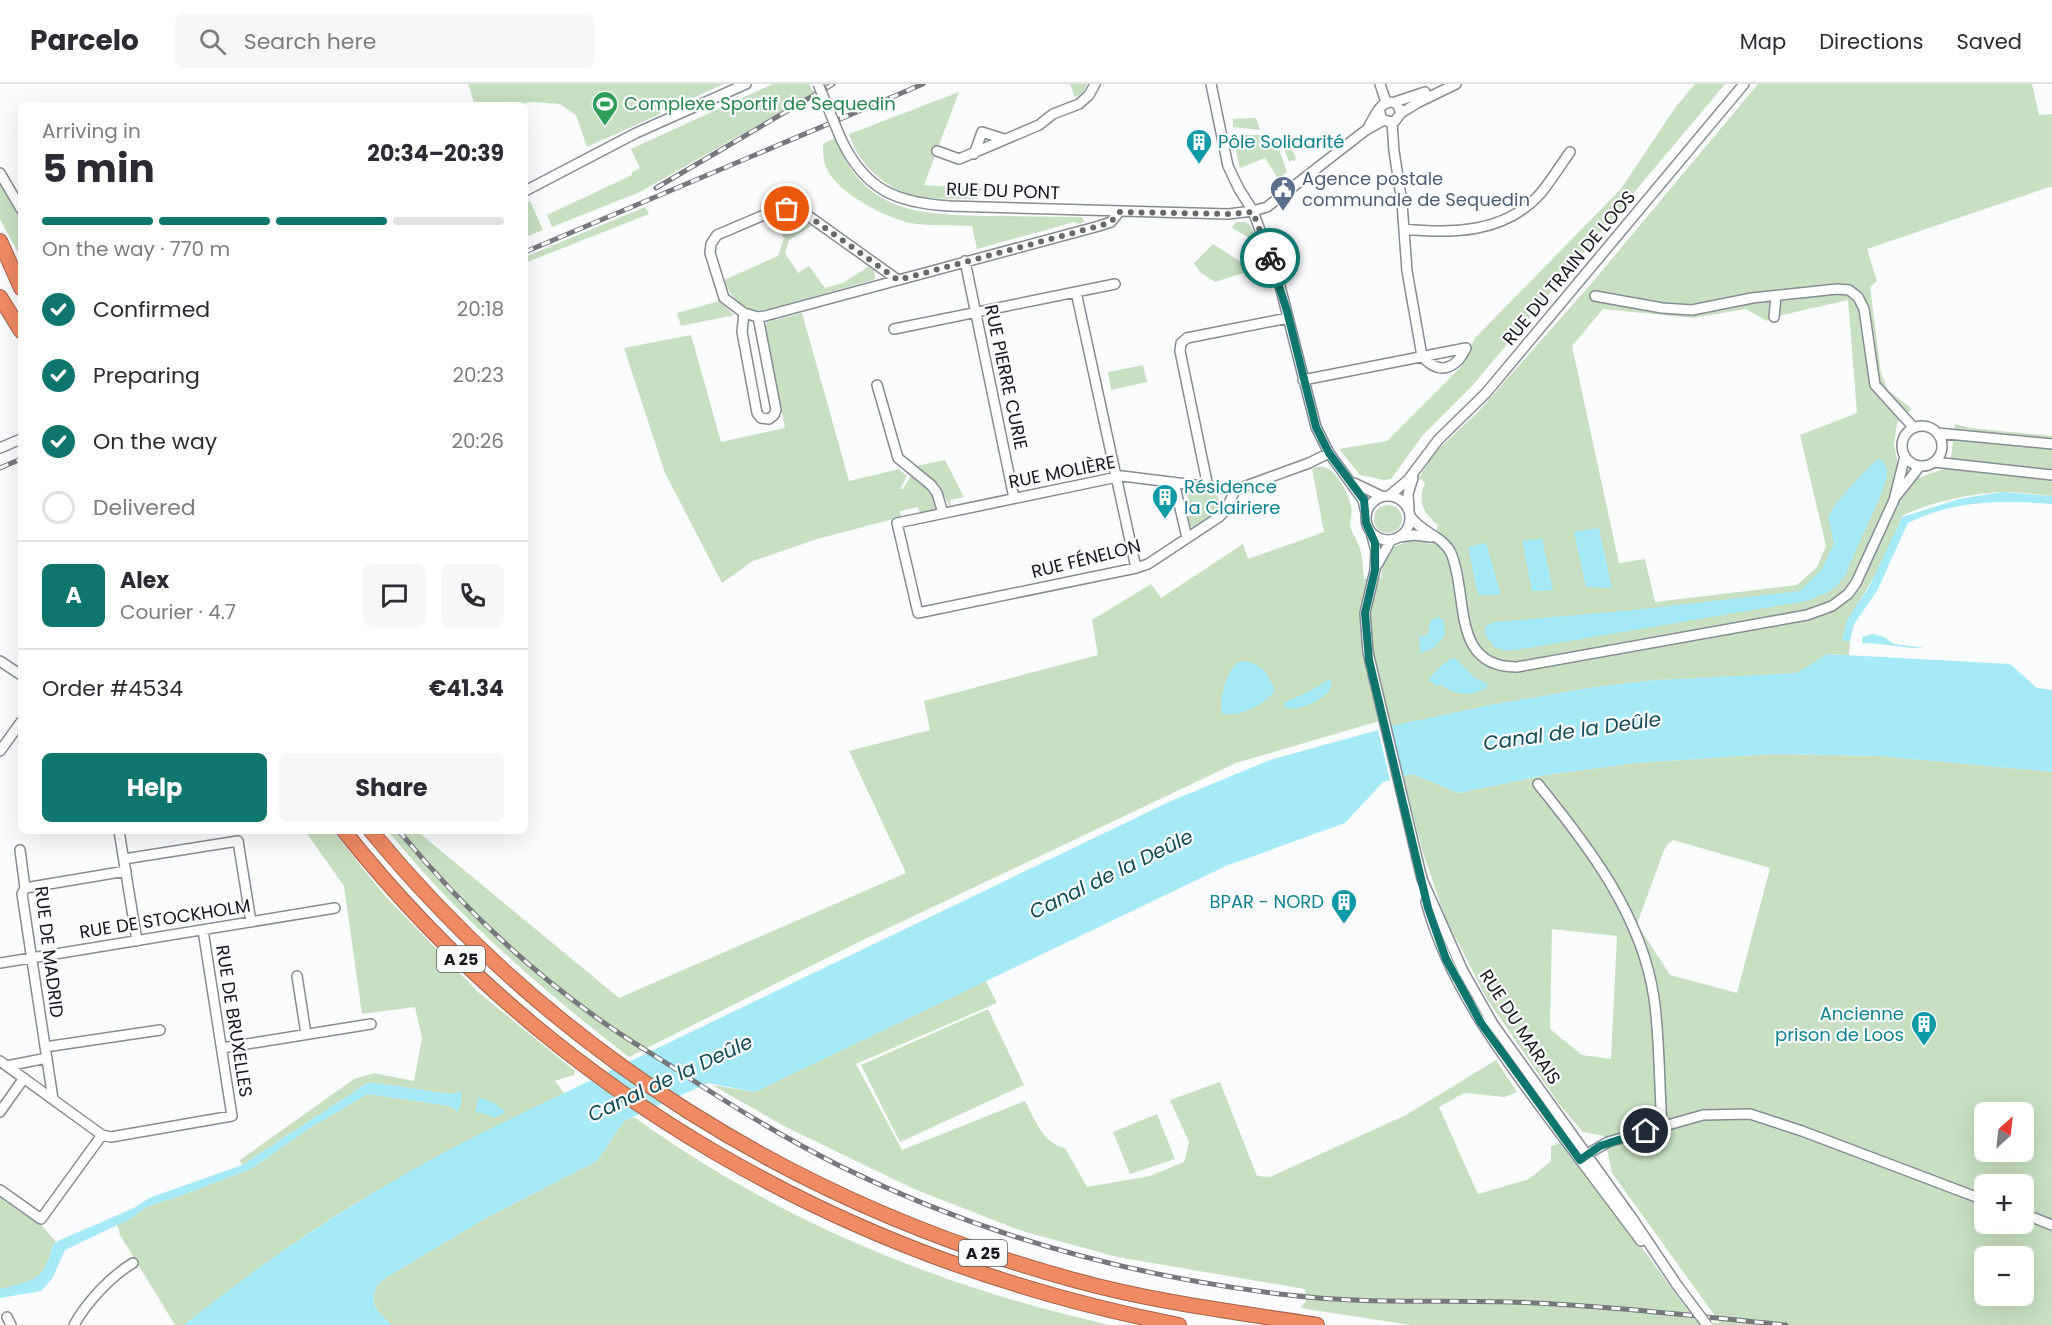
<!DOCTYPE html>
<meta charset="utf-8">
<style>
:root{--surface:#fff;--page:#f7f7f7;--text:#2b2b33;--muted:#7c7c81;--line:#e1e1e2;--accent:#0f766e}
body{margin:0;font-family:Poppins,sans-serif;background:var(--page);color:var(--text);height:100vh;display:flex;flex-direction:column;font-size:22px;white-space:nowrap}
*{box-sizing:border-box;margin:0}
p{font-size:20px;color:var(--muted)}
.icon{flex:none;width:33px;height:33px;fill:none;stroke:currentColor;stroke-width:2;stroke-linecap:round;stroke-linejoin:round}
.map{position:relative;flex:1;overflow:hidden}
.side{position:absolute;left:18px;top:18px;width:510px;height:732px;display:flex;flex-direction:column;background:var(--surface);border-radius:9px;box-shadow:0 6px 24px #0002}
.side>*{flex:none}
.needle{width:39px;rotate:27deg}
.tools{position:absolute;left:1974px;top:1018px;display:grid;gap:12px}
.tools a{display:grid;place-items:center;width:60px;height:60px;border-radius:9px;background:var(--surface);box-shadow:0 6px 24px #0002;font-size:30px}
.pin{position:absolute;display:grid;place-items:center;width:51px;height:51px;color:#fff;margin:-26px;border:3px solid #fff;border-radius:50%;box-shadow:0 2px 6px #0007}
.courier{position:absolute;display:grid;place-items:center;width:60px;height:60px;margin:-30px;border:4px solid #0f766e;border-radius:50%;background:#fff;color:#222;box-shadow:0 2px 8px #0007}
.summary em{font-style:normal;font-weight:700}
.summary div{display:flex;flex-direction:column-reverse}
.summary{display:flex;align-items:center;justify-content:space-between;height:102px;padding:0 24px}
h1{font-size:39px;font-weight:700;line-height:45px}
.bar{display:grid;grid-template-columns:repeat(4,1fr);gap:9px 6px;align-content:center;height:72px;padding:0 24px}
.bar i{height:8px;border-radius:4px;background:var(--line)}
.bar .selected{background:var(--accent)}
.bar p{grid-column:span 4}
.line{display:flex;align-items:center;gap:15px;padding:0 24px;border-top:2px solid var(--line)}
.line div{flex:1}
.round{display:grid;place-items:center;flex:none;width:63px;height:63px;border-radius:9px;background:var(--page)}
ol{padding:0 24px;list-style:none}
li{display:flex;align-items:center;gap:18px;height:66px}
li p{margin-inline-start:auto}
li .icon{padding:6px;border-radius:50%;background:var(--accent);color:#fff;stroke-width:4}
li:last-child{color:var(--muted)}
li i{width:33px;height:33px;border:3px solid var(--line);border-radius:50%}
.primary-button{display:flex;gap:12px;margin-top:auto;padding:12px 24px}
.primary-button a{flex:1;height:69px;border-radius:9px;background:var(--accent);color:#fff;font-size:24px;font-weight:700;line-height:69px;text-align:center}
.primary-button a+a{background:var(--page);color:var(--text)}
header{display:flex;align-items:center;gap:36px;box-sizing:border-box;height:84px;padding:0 30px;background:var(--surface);border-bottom:2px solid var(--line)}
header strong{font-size:28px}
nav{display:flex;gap:33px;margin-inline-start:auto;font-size:21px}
.search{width:420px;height:54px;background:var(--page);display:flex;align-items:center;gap:15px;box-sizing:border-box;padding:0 21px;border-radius:9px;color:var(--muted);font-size:22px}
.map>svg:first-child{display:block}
</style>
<header>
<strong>Parcelo</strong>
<div class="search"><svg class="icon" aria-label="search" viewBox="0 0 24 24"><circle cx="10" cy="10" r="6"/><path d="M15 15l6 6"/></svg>Search here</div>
<nav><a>Map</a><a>Directions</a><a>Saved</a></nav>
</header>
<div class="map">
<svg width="2052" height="1241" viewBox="0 0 2052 1241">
<rect width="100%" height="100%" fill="#fbfcfd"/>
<!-- green -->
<path fill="#c8dfc2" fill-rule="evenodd" d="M468,0h256l-40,18h-4l-18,7 -2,5 -73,33 -11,-32 -16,-11 -29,-2 -14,3h-42z
M773,0h36l5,9 -174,99 -88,35 -5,-12 85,-40v-3l8,-4 -9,-19z
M1070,0h17l-4,9 -8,4z
M1695,0h30l-253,302 -49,49 -32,44 -7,1 -24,-5 -21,-26 48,-8 74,-74 14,-29 145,-148 55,-82z
M1758,0h274l7,31 13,-1v72l-185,63 10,32 -7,6 11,86 7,17 24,19 -15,14 -3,21 4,21 22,12 30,-10 5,-43 16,4 81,8v60c-17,-2 -34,-4 -51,-4 -32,2 -70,10 -99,24l-19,45 -24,41 -17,39h8l-1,14 -22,-1 -29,19 -142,7 -61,7 -105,18 -92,20 -7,1 -1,-8 -154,45 -373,177 -234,117c-87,-67 -172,-141 -241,-226h29l202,167 287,-125 -57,-122 81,-21 -6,-29 174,-46 -6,-35 59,-36 10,14 82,-54 5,15 76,-27 -12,-63c18,-12 36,21 39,37 2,7 -2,15 0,23 2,6 6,11 8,17 4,10 4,23 5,33l17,-1 4,-28 30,-11 16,5 7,-19c-15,-12 -21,-24 -13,-42l-6,-5 15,-25 43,-40 113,-128zM1848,216l9,113 -57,22 26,111 -9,21 -20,18 -142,17 -10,-43 -26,4 -47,-217 31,-37 90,9 53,-9 21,12 2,-3z
M959,8l-35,93 63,4 -8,2 -1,8c-23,-1 -51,2 -73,-6 -26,-10 -48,-33 -56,-59z
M1256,34l4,12 -27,-3v-8z
M1327,48l7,13 -8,6 -9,-14z
M1232,51h27l17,5 11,32 -9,7 -13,-21 -25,10z
M835,54c29,74 80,76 150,78 32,0 65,1 97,1l3,5 -7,2 -4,-2 -97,27 -5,-23c-18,-1 -37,0 -55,-2 -25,-2 -78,-30 -89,-53 -5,-9 -5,-17 -5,-27z
M1287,55l9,19 -2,4 -2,-2 -3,2 -7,-20z
M0,96l21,38v40l-21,-39z
M530,117l13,29 -18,7v-33z
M645,123l4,7 -124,49v-6z
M787,137l12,5 5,-5 7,5 -22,14 -4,13 13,20 11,-7 16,22 18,-5 25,-16 6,3 1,8 -2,2 -104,29c-25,5 -36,-7 -45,-29l54,-24 6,-17 -8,-16z
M1236,138h9l6,4 13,37 -12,4 1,3 -38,12 -15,-10 -6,-9 19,-19 31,20 3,-6 4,1 3,-16 -3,-1v-3l-19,-11z
M719,217l15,14 -53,11 -4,-13z
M802,229l47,168 50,-12 8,7 -7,13h3l7,-12h6l16,16 4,12 -2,5 -14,3 -2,-6 -18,4 1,6 -84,22 -64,22 -31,22 -57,-110 -41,-125 67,-13 30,107 64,-14 -20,-102 2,-4z
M1143,281l4,17 -36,8 -3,-18z
M945,376l19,37 -14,3 1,6 -2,-1 -10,-19 -23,-20z
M1186,404l28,4 7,10 -2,9 -24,16h-6l-4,-7 6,-6z
M1374 435a14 14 0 1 1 28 0a14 14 0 1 1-28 0Z
M1773,670l106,2 173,16v553h-641l-111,-17 6,-7 -1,-12 -188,-32 -95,-26 -108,-42 -128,-62 -74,-42 43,7 231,-111 11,22 -141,61 46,86 123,-49c10,18 18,43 40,47l22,39 63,-11 34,-14 5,-20 -19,-42 50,-18 37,94 13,1 136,-62 90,-55 21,32 -12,5 -41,-4 -25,14 39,87 51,-15 22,-18v-15l13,-4 131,178 25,3 -108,-150 -8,-37 -21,-4 -24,-28 -72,-105 -42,-82 -22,-64 -20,-77 9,-2 47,19 87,-18 90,-12zM1673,756l97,28 -33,125 -67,-18 -33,-51 27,-74 4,-6zM1552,845l65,7 -6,123 -29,-4 -32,-26zM1984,1029h40v39h-40zM1984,1101h40v39h-40zM1984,1173h40v39h-40z
M305,747h28l53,66 92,95 97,79 -1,4 -19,6 9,12c-86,42 -172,85 -252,138 -44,29 -86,62 -128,94h-9l-55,-90 -3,-11 15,-6 14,-11 34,-11 71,-27 59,-41 58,-34 81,12 8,6 3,-21 -9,3 -82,-12 -127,83 -2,-5 114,-81 20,-6 40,8 8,-43 -7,-31 -53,7 -18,-128z
M988,925l36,76 -124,57 -39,-77z
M1157,1030l18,45 -45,15 -17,-42z
M634,1033c143,103 303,169 475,208h-717c-11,-9 -24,-21 -16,-37 2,-4 8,-8 11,-11l101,-60 109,-56 27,-40z
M0,1110l39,28 17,20 -3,2c-8,35 -19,38 -53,45z"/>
<!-- water -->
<path fill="#a7eaf7" d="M1880,374l4,4 3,9v5l-4,14 -38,85 -8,11 -9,6 -21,9 -297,50 -15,-3 -10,-13v-8l9,-5 140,-12 166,-19 22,-22 12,-26 -6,-26c11,-21 30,-38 46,-55z
M2002,408l50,4v8c-49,-4 -99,-4 -144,19l-31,68 -23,33 -4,17h-8l5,-21 22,-33 33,-70 57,-18z
M1599,444l13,60 -26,-1 -12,-55z
M1542,454l11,52 -21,1 -10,-50z
M1486,459l15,52h-23l-10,-48z
M1438,533l6,3 1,15 -10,12 -15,7 -1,-18 9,-1 2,-14z
M1873,550l11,3 10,7 31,4c-21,1 -42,-5 -63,-5v-6z
M1827,570l183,10 27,24 15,2v82l-173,-16 -106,-2 -137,9 -90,12 -87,18 -47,-19 -9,2 -12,-50 99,-21 105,-18 61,-7 141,-7z
M1452,574l6,2 16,17 14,7 -2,5c-19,8 -29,7 -46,-5l-2,3 -10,-7 14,-15z
M1238,578c20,-3 31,11 37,29 -10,13 -37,28 -53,22 -3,-15 4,-40 16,-51z
M1328,596l3,1v7c-7,12 -33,25 -47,19l1,-5 23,-10z
M1378,646l12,50 -7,2 -38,41 -119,43 -471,226 -47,-9 -84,38 -27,40 -109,56 -101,60c-3,3 -9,7 -11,11 -8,16 5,28 16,37h-208c42,-33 85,-66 130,-95 53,-35 107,-66 163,-95l694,-334 99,-41z
M369,998l82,12 10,-3c2,6 0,17 -4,21l-8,-6 -81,-12 -58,34 -59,41 -71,27 -34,11 -14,11 -67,32 -13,29 -11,12 -41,7v-9c34,-9 44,-8 53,-45l7,-4 74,-32 15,-10 93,-33z
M478,1013l15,5 13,10 -12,6 -5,-3 -14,-3z"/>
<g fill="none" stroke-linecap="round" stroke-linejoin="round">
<!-- minor casing -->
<g stroke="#868c93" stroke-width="12">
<path id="minor" d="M1211,0l17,82 11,23 14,22 26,71 37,145 13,26 34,47 3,13
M1380,0l6,18
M1395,18l30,-10
M1401,29l18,-11 37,-18
M1392,38l2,29 8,52 5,68 15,85
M1368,44c7,-12 14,-32 29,-24l4,9 -6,8 -6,1 -8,-4 -1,-6
M841,55c24,51 55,64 109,67l278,8 25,-3 14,-4 99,-77 18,-10
M937,67l22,8 80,-34 14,-11 26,-10 10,-9 6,-11
M974,70l8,-22 22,7
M0,89l21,36
M525,107l111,-58 110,-49
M1404,145c48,5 101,4 136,-35 11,-13 20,-28 30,-42
M965,177l49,237
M898,196l-91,-65 -15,-5 -14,-1 -61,26 -6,9 -1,9 14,45 20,15 14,4 7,-1 334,-90 12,-4 8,-10
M1076,208l60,276
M1595,212l67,12 30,2 60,-12 85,-9 12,1 9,7 6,12 11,76 39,43
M744,229l-2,19 15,81 4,5 8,1 5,-4 2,-5 -18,-93
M1774,233l2,-21
M894,245l221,-45
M1303,296l163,-32c-10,21 -27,28 -44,8
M877,301l21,73 33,27 6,8 6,20
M1902 362a20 20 0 1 1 40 0a20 20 0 1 1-40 0Z
M1937,349l115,11
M0,364l21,-9
M1934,378l118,13
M1174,398l13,56
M1354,399l27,13
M1208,403l-28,-136 1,-8 6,-5 101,-20
M1235,406l-9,20 -7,7 -71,47 -12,4 -218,45 -21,-90 225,-47 113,14 74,-27 20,-10
M1390,411l18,-15 30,-40 48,-47 258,-309
M1897,411l23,-29
M1366 434a22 22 0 1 1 44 0a22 22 0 1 1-44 0Z
M1409,424l-1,-14 5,-16
M1410,432c10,16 33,20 41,37 18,42 -1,115 66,114l290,-52 25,-9 16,-12 8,-11 38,-83 11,-44
M1371,448l5,19 -1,19 -10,43 3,39 54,227 41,92 30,53 139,194 45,67
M1400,453l14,-2 17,2
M1377,481l14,-25
M0,577l21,14
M0,667l21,-29
M1538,700c51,63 104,132 116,214 6,42 5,86 8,128
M119,747l18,110
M20,766l5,38 -3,6 31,205
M124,775l114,-18 13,81
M25,804l101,-17
M1426,818c22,80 70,145 119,211 31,42 64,85 96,128
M0,879l335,-55
M297,892l9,58
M45,963l115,-17
M222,964l149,-24
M0,977l102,74
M7,982l40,-8
M0,1028l24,-34
M1584,1072l24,-14 95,-27 47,-1 52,17 182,69
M0,1106l41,29 61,-84 9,2 121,-21 -29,-186
M2024,1130l28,11
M7,1233l4,8
M74,1241c12,-22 37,-49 59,-62"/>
</g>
<!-- highway casing -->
<g stroke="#a36249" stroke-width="16">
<path id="highway" d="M0,157l21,47
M0,213l21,34
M344,747c211,265 505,430 835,494
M371,747c184,223 425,373 703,449 79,22 162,32 243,45"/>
</g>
<!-- minor -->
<use href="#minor" stroke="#fff" stroke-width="9"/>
<!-- highway -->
<use href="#highway" stroke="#ef8a62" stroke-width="14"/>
<!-- rail casing -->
<g stroke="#77787b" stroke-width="5">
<path id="rail" d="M656,104l177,-104
M525,168l398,-168
M0,384l21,-9
M399,747c57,69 122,132 194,184 27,20 56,37 84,55 53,35 107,68 165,97 141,69 291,110 447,128 73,9 148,5 222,7 92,3 183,14 275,23"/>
</g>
<!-- rail -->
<use href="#rail" stroke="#fbfcfd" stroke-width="3" stroke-dasharray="9" stroke-linecap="butt"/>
<!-- minor-bridge casing -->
<g stroke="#868c93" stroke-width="12" stroke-linecap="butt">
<path id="minor-bridge" d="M818,0l23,55
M1677,1201l30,40"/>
</g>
<!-- minor-bridge -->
<use href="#minor-bridge" stroke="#fff" stroke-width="9"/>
</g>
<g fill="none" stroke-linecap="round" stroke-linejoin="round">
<!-- done -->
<path stroke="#67686a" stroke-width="6" stroke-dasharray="0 10.8" d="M787,125l20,6 91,65 201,-54 12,-4 8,-10 109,2 25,-2 17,46"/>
<!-- route -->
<path stroke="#0f766e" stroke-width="8" d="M1270,174l17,53 29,116 13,26 35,47 2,23 9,20v27l-10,43 4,47 59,248 18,51 35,64 99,137 20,-14 46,-15"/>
</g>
<!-- icons -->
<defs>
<g id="stadium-pin" transform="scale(1.35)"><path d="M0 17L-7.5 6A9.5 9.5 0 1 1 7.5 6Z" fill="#2e9e5b" stroke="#fbfcfd"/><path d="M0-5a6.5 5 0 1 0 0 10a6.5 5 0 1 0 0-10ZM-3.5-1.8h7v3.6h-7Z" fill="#fff"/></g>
<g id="building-pin" transform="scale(1.35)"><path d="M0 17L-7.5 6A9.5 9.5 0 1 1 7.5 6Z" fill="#0f9aa8" stroke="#fbfcfd"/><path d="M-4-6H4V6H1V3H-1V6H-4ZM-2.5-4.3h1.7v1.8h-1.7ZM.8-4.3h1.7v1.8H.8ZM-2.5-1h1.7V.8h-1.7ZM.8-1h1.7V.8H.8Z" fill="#fff"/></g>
<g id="civic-pin" transform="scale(1.35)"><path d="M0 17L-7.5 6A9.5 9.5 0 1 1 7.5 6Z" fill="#5c6f8a" stroke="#fbfcfd"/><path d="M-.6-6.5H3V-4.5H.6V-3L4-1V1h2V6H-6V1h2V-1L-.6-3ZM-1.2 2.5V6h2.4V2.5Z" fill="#fff"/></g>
</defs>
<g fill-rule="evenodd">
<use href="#stadium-pin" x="605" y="20"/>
<use href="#building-pin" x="1199" y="58"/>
<use href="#civic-pin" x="1283" y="105"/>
<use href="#building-pin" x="1165" y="413"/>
<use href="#building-pin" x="1344" y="818"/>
<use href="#building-pin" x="1924" y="940"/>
</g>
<g text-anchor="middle" stroke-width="4.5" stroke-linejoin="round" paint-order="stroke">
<!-- shield labels -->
<g fill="#fbfcfd" stroke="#5b5c5f" stroke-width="1.5">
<rect x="437" y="862" width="48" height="26" rx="4.5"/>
<rect x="959" y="1156" width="48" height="26" rx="4.5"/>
</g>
<g font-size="16" font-weight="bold" fill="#17181b">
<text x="461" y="881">A 25</text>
<text x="983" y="1175">A 25</text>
</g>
<!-- leisure labels -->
<g font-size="18" fill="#27864d" stroke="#fbfcfd" text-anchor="start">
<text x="624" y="26">Complexe Sportif de Sequedin</text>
</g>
<!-- culture labels -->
<g font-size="18" fill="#0d838f" stroke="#fbfcfd" text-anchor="start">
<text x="1218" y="64">Pôle Solidarité</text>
<text x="1184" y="409">Résidence<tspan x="1184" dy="21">la Clairiere</tspan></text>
<text x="1324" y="824" text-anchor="end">BPAR - NORD</text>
<text x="1904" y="936" text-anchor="end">Ancienne<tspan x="1904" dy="21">prison de Loos</tspan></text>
</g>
<!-- service labels -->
<g font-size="18" fill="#4e5e75" stroke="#fbfcfd" text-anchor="start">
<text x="1302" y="101">Agence postale<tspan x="1302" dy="21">communale de Sequedin</tspan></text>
</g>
<!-- street labels -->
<g font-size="18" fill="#17181b" stroke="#fbfcfd">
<text transform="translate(1003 107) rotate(2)" y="6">RUE DU PONT</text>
<text transform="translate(1569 184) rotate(-50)" y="6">RUE DU TRAIN DE LOOS</text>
<text transform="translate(1006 293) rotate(78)" y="6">RUE PIERRE CURIE</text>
<text transform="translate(1062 388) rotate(-11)" y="6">RUE MOLIÈRE</text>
<text transform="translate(1086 475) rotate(-14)" y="6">RUE FÉNELON</text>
<text transform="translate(165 835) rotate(-9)" y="6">RUE DE STOCKHOLM</text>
<text transform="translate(49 868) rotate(83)" y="6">RUE DE MADRID</text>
<text transform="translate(234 937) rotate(81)" y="6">RUE DE BRUXELLES</text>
<text transform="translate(1520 943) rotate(57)" y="6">RUE DU MARAIS</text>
</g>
<!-- water labels -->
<g font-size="20" font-style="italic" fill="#134c56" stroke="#fbfcfd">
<text transform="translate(1572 647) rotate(-8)" y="7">Canal de la Deûle</text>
<text transform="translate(1111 790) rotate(-26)" y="7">Canal de la Deûle</text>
<text transform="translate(670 994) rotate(-25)" y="7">Canal de la Deûle</text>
</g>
</g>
</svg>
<div class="tools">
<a><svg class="needle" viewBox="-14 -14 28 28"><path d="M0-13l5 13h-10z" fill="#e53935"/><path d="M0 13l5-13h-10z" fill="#7c7c81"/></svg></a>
<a>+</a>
<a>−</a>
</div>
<div class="pin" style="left:787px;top:125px;background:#ea580c"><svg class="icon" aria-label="bag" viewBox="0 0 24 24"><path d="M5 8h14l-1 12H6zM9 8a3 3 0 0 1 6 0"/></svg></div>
<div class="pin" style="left:1646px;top:1047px;background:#1f2937"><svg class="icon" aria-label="home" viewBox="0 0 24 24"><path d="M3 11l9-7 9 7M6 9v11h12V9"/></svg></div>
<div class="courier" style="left:1270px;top:174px"><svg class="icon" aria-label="bike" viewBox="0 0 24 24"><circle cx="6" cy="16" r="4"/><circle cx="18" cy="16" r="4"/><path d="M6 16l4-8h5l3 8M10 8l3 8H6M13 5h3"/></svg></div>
<section class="side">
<div class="summary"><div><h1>5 min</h1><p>Arriving in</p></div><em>20:34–20:39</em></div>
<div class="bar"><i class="selected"></i><i class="selected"></i><i class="selected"></i><i></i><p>On the way · 770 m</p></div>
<ol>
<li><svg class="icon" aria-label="check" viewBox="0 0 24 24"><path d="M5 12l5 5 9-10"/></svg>Confirmed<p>20:18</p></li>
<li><svg class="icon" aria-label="check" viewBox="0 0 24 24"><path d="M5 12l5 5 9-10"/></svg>Preparing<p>20:23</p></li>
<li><svg class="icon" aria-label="check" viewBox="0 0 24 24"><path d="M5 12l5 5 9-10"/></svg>On the way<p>20:26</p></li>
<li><i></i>Delivered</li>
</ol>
<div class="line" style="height:108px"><b class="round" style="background:var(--accent);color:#fff">A</b><div><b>Alex</b><p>Courier · 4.7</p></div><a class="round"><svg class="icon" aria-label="chat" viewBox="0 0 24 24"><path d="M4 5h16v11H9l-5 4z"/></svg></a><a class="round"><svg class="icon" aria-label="phone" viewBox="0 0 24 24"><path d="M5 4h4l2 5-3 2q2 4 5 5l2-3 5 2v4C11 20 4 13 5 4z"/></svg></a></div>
<div class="line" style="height:78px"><div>Order #4534</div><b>€41.34</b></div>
<div class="primary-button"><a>Help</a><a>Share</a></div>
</section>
</div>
